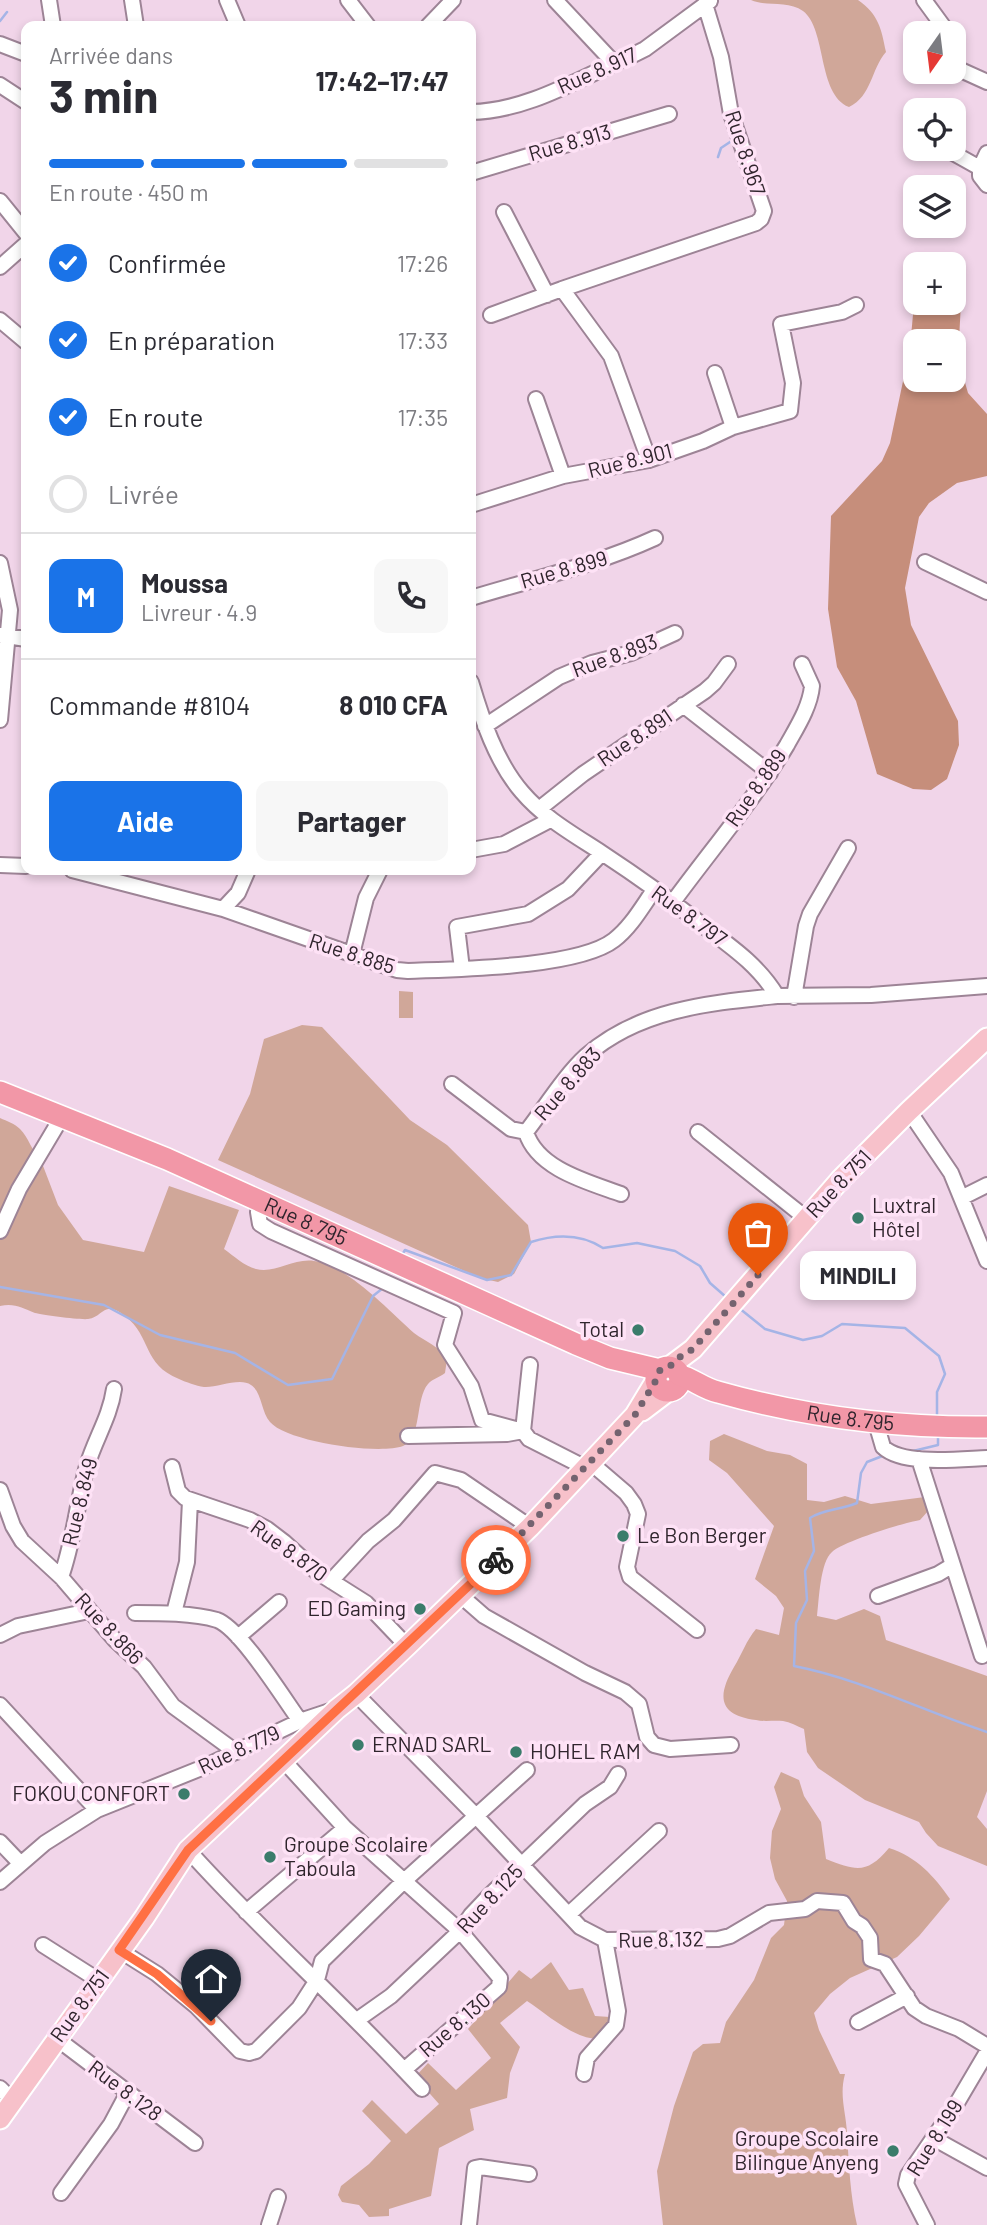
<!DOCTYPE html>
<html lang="fr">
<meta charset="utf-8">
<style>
:root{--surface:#fff;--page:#f7f7f7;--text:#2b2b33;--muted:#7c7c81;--line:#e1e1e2;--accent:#1a73e8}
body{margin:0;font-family:Barlow,sans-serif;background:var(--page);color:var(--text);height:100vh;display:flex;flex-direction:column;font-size:26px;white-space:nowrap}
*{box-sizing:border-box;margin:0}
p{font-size:23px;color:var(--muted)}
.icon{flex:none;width:38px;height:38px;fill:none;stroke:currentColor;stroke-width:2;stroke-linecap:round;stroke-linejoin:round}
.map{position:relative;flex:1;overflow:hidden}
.side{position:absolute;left:21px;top:21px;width:455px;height:854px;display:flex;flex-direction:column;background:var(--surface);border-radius:14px;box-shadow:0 4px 10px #0003}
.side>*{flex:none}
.needle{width:46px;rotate:194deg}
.buttons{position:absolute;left:903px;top:21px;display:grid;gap:14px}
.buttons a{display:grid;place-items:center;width:63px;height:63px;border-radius:14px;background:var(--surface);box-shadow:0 4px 10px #0003;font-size:35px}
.pin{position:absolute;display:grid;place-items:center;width:60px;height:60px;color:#fff;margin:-72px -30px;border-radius:50% 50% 50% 0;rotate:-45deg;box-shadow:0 0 7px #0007}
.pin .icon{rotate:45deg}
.courier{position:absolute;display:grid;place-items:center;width:70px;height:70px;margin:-35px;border:5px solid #ff7043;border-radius:50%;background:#fff;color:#222;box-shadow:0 2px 9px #0007}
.bubble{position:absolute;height:49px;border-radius:14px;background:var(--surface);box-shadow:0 4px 10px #0003;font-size:23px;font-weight:700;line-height:49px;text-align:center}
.summary em{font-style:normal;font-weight:700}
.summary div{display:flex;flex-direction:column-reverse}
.summary{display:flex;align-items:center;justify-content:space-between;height:119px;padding:0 28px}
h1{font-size:46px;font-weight:700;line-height:52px}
.bar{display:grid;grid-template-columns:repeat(4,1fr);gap:10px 7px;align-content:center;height:84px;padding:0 28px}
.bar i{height:9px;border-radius:5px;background:var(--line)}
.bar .selected{background:var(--accent)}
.bar p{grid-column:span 4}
.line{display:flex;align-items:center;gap:18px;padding:0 28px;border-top:2px solid var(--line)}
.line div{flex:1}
.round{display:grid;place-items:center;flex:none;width:74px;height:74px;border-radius:14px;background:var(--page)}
ol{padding:0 28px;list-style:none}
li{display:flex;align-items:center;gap:21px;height:77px}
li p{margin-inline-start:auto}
li .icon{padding:7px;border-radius:50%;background:var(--accent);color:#fff;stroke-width:4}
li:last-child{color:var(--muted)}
li i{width:38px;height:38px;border:4px solid var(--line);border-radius:50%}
.button{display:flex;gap:14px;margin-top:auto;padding:14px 28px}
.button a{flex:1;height:80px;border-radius:14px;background:var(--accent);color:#fff;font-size:28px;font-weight:700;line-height:80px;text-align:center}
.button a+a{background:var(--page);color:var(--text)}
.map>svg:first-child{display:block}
</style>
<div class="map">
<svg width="987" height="2225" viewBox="0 0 987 2225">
<rect width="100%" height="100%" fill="#f1d5e9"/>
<!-- green -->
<path fill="#d0a799" d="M751,0h107c21,15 23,28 28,52 -15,17 -14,44 -37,55 -32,-13 -22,-78 -46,-96 -15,-11 -37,-4 -52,-11z
M399,991l14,1v26h-14z
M302,1025l20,2 88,93 37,25 81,80 3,17 -17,32 -16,8 -18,-4 -262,-118 32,-66 14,-55z
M0,1118c7,3 15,6 20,11 9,9 11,21 20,29l18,47 25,35 61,12 25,-66 70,24 -15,39c10,7 20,17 32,20 19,5 37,-11 58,-8 33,4 75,50 100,72 12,9 25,13 33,26l-2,14c-5,4 -13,6 -17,11 -13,15 -6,55 -25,62 -24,9 -116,-4 -133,-24 -9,-10 -8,-30 -19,-37 -11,-8 -34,3 -47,2 -8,-1 -18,-5 -25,-8 -37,-15 -27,-42 -54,-63 -22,-17 -21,1 -37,3 -8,1 -45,-4 -53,-6 -13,-5 -20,-10 -35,-7z
M724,1434l43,17 23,4 17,9v36l17,2 21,-6 26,8 54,-7 4,13 -9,10c-17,3 -76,21 -88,32 -12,10 -13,49 -15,64l19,4 28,-11 16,7 6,24 101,36v115l-10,26 10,12v37l-49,-20 -12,-13 -7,-11 -54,-22 -47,-32 -11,-16 -3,-23c-7,-3 -14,-7 -21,-8 -9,-1 -18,1 -27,-1 -38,-5 -39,-24 -22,-53 8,-13 12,-26 22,-38l23,6 5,-27 -8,-12 -21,-17 19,-53 -47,-53 -18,-13 1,-19z
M781,1772l18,8 5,16 17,26 5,37c31,12 41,15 63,-11 28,9 45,28 61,51l-31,37 -22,21 -47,21 -20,16 -16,19 5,17 21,44h5c-6,22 1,38 2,59 2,32 3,61 10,92h-194l-6,-54 17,-65 19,-54 10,-8 17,-1 6,-21 28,-42 17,-42 13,-13 3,-24 -12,-22 -5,-21 2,-27 9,-22 -7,-22z
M551,1962l18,28 14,-2 12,28 15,1 2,10 -10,12c-26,2 -54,-24 -75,-38l-27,22 20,24 -10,26 -3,25 -37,11 4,21 -35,18 -8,48 -42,13v7l-20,1 -10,-12 -17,-3 -4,-7 3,-9 28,-22 22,-23 -29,-30 10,-11 34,34 33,-30 -24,-27 13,-14 28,27 35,-32 -23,-29 51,-59 12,9z"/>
<!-- forest -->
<path fill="#c68e7b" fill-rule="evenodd" d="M954,286l7,17 -3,55 10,35 19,21v62l-30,7 -28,20 -10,14 -14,71 6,37 47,96 1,24 -12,34 -16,11 -18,-1 -36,-15 -21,-73 -19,-34 -9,-58 3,-93 51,-55 8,-18 20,-95 5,-56v11h39zM915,341h39v39h-39z"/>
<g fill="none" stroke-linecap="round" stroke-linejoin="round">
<!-- stream -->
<path stroke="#a5b4e6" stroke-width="2.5" d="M0,21l7,-9
M718,157l3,-9 12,-8
M402,1255l3,-5 82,30 24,-5 20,-33c25,-8 49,-9 72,6l34,-5 38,8 25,15 10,17 16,14
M0,1287l104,18 56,30 75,18 53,32 44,-6 41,-83 10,-8
M739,1308l26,21 38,11 19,-4 20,-12 63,4 34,28 6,18 -8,18v26
M909,1452l29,-7v-10
M885,1455l-18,7 -6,11 -4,30c-16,7 -33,6 -47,15l4,33 -9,20 2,29 -11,23 -2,43c67,13 129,45 193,66"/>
<!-- minor casing -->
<g stroke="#9d8496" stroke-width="18">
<path id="minor" d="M49,0l4,26
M132,0l4,26
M227,0l11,26
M348,0l20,26
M555,0l59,63
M924,0l19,26 2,7
M428,26l25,-26
M0,44l26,10
M954,67l33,15
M0,85l26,17
M471,112c58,-1 110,-35 162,-57l12,-6 65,-48
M946,149l34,19
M987,153l-7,15v8l7,9
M471,173l198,-59
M0,201l26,32
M504,212l43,83
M0,267l26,-23
M562,289l194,-66 5,-4 3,-8 -33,-97 -10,-57 -16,-53
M491,315l71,-26 49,67 38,104
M0,320l26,22
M536,399l27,77
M733,427l57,-16 3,-28 -12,-59 61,-12 14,-7
M471,505l92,-29 86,-16 54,-19 30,-14 -18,-54
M925,562l62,30
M0,563l10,47 -10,110
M471,598c62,-19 125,-33 184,-60
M0,635l26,4
M471,682c11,37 25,80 51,110 22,26 51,42 80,61 35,23 70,48 103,74 28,21 54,39 72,69l94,-1 116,-9
M683,705l87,68
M485,726l74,-49 33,-14 39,-10 44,-20
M539,809l44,-35 122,-83 9,-8 14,-19
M471,850l33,-6 46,-24
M0,865l26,1
M72,870l151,39 174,61 11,1c47,-2 170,-3 206,-31 17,-13 28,-33 40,-50
M673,902c38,-52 81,-102 114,-157 10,-18 23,-38 25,-59l-10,-22
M223,909l15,-16 10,-23
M352,954l14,-56 14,-28
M462,969l-5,-42 71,-13 40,-25 34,-36
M794,997l12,-71 4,-12 38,-66
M452,1084l59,45 15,3c18,-23 39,-57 60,-76 53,-47 124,-53 191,-60
M909,1111l42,62 36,88
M526,1132c11,37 62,50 95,62
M698,1132l109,87
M963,1197l24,-12
M260,1201l-2,11 2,12 11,7 183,82 -9,32 26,41 11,34 41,11 6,8 57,29
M0,1231l19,-42 44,-74
M876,1423l7,24c20,19 77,12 104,11
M408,1436l99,-2 16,-3 7,-66
M919,1459l63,197
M591,1463l35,30 8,11 4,10 -11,53 3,10 67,53
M172,1467l6,24 7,7 65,22 17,9 17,13 33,30 49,31 41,43
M0,1490l13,36 9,15 39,36 54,63 29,27 29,39 63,46
M61,1577c13,-36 16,-75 26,-111 8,-27 23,-49 27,-77
M331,1581l37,-40 26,-21 41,-47 26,7 69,47
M460,1595l24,21 101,57 40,19 14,12 8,33 7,8 16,4 61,-4
M878,1596l60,-22 15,-9
M135,1613c24,0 59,0 82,7 23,8 67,79 83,101
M174,1613l13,-51 3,-61
M0,1635l18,-9 71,-15
M238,1637l41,-35
M356,1694l120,122 104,111 25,13 113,-1 12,-3 39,-23 36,-4 12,-8 26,2 11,18 8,5 8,12 1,21 14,5 29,44 12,8 33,13 28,17
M0,1705l97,105
M0,1842l20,21
M188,1850c69,77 146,145 216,220l95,-83 1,-9 -40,-47 -115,-103 -62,-68
M0,1882l45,-39 52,-33 107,-43 96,-46 36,-12
M246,1912l99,-84
M569,1914l90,-83
M43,1945l55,35
M119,1950l38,24 39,32 44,45 9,2 7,-2 43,-43 18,-28 5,-19 82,-80 123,-111
M357,2020l34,-24 69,-65 11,-16 18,-19 96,-92 25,-17 8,-13
M858,2022l49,-26
M56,2038l139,105
M404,2070l18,19
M584,2074l3,-16 29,-33 2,-14 -13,-71
M0,2088l13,13
M933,2138l54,30
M61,2193l50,-69 16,-30
M269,2225l9,-28
M469,2225l6,-57 5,-1 49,7
M927,2225l-21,-41 2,-9 46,-67 33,-56"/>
</g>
<!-- major casing -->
<g stroke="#fff" stroke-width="23">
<path id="major" d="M669,1367l24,-18 147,-169 69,-69 78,-73
M642,1411l25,-19
M0,2119l144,-201 44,-68 149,-141 19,-15 51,-48 123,-119 105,-112 20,-33"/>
</g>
<!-- highway casing -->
<g stroke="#fff" stroke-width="24">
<g id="highway">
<path id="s1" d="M0,1092l167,67 409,185 34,14 50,12"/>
<circle cx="668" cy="1379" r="12"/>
<path id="s2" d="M679,1375c14,4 25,14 39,17 88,25 177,36 269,35"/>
</g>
</g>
<!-- minor -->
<use href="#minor" stroke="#fff" stroke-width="14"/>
<!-- major -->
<use href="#major" stroke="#f7c1ca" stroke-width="19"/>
<!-- highway -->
<use href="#highway" stroke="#f297a7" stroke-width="21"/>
</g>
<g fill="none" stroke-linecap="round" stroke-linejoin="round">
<!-- done -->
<path stroke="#74636f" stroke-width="7" stroke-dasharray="0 12.6" d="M496,1560l139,-145 20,-33 5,-12 9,-3 13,-12 11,-6 65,-74"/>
<!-- route -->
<path stroke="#ff7043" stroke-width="9" d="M211,2021l-54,-47 -38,-24 69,-100 308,-290"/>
</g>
<!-- markers -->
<g fill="#3b7c6b" stroke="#fee2f6" stroke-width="2.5">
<circle cx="858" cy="1218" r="7"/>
<circle cx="638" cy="1330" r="7"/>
<circle cx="623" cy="1536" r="7"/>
<circle cx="420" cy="1609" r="7"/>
<circle cx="358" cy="1745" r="7"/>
<circle cx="516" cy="1752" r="7"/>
<circle cx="184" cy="1794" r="7"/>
<circle cx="270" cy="1857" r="7"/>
<circle cx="893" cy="2151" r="7"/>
</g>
<g text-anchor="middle" stroke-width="7" stroke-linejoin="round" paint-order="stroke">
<!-- street labels -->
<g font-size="21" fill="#30252d" stroke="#fee2f6">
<text transform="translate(597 71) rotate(-24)" y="7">Rue 8.917</text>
<text transform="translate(570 143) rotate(-16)" y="7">Rue 8.913</text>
<text transform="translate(745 153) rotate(72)" y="7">Rue 8.967</text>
<text transform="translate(630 461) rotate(-14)" y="7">Rue 8.901</text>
<text transform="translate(564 570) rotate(-16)" y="7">Rue 8.899</text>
<text transform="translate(615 656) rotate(-20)" y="7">Rue 8.893</text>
<text transform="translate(635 738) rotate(-34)" y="7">Rue 8.891</text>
<text transform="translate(756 788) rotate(-55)" y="7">Rue 8.889</text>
<text transform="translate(689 916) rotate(36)" y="7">Rue 8.797</text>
<text transform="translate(352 954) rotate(18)" y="7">Rue 8.885</text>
<text transform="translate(568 1084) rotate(-49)" y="7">Rue 8.883</text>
<text transform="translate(839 1184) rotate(-47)" y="7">Rue 8.751</text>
<text dy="7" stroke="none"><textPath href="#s1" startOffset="332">Rue 8.795</textPath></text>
<text dy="7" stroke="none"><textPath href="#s2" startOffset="178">Rue 8.795</textPath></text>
<text transform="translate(80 1502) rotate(-76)" y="7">Rue 8.849</text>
<text transform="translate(289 1551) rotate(36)" y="7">Rue 8.870</text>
<text transform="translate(109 1629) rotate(47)" y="7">Rue 8.866</text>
<text transform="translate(239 1750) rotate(-25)" y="7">Rue 8.779</text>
<text transform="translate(490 1899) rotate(-47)" y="7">Rue 8.125</text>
<text transform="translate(661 1940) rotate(-1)" y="7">Rue 8.132</text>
<text transform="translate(80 2006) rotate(-54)" y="7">Rue 8.751</text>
<text transform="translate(455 2025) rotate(-41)" y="7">Rue 8.130</text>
<text transform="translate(125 2091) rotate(37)" y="7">Rue 8.128</text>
<text transform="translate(935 2138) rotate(-58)" y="7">Rue 8.199</text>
</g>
<!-- poi labels -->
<g font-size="21" fill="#30252d" stroke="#fee2f6" text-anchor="start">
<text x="872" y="1213">Luxtral<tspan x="872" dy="24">Hôtel</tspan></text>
<text x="624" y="1337" text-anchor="end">Total</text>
<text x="637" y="1543">Le Bon Berger</text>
<text x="406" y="1616" text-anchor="end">ED Gaming</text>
<text x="372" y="1752">ERNAD SARL</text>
<text x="530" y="1759">HOHEL RAM</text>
<text x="170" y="1801" text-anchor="end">FOKOU CONFORT</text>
<text x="284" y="1852">Groupe Scolaire<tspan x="284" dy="24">Taboula</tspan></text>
<text x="879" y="2146" text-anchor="end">Groupe Scolaire<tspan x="879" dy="24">Bilingue Anyeng</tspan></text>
</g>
</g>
</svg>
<div class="buttons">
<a><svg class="needle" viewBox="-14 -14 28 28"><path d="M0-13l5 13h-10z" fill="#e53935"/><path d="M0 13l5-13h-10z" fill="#7c7c81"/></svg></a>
<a><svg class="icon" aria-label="locate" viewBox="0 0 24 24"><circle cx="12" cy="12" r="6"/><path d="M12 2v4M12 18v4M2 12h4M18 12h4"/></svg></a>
<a><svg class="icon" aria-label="layers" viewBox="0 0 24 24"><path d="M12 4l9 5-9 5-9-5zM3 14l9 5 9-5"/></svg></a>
<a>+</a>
<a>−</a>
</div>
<div class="pin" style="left:758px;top:1275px;background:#ea580c"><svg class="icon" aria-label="bag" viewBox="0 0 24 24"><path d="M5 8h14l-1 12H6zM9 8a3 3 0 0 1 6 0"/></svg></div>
<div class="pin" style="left:211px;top:2021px;background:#1f2937"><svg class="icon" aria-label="home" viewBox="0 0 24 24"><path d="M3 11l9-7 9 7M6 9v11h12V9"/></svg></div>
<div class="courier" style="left:496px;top:1560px"><svg class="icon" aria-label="bike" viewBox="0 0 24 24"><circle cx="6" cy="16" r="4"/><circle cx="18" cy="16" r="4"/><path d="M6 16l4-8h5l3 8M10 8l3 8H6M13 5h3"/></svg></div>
<div class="bubble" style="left:800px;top:1251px;width:116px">MINDILI</div>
<section class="side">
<div class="summary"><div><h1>3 min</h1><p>Arrivée dans</p></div><em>17:42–17:47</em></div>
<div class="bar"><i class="selected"></i><i class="selected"></i><i class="selected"></i><i></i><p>En route · 450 m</p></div>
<ol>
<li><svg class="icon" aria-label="check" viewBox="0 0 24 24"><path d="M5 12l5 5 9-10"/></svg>Confirmée<p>17:26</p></li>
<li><svg class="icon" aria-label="check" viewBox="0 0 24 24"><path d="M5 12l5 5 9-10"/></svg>En préparation<p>17:33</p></li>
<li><svg class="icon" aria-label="check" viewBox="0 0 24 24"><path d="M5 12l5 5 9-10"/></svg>En route<p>17:35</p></li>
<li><i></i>Livrée</li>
</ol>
<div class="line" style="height:126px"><b class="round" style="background:var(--accent);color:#fff">M</b><div><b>Moussa</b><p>Livreur · 4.9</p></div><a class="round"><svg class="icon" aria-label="phone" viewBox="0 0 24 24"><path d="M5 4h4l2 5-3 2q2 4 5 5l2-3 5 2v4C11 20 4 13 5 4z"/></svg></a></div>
<div class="line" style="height:91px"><div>Commande #8104</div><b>8 010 CFA</b></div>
<div class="button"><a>Aide</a><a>Partager</a></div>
</section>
</div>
